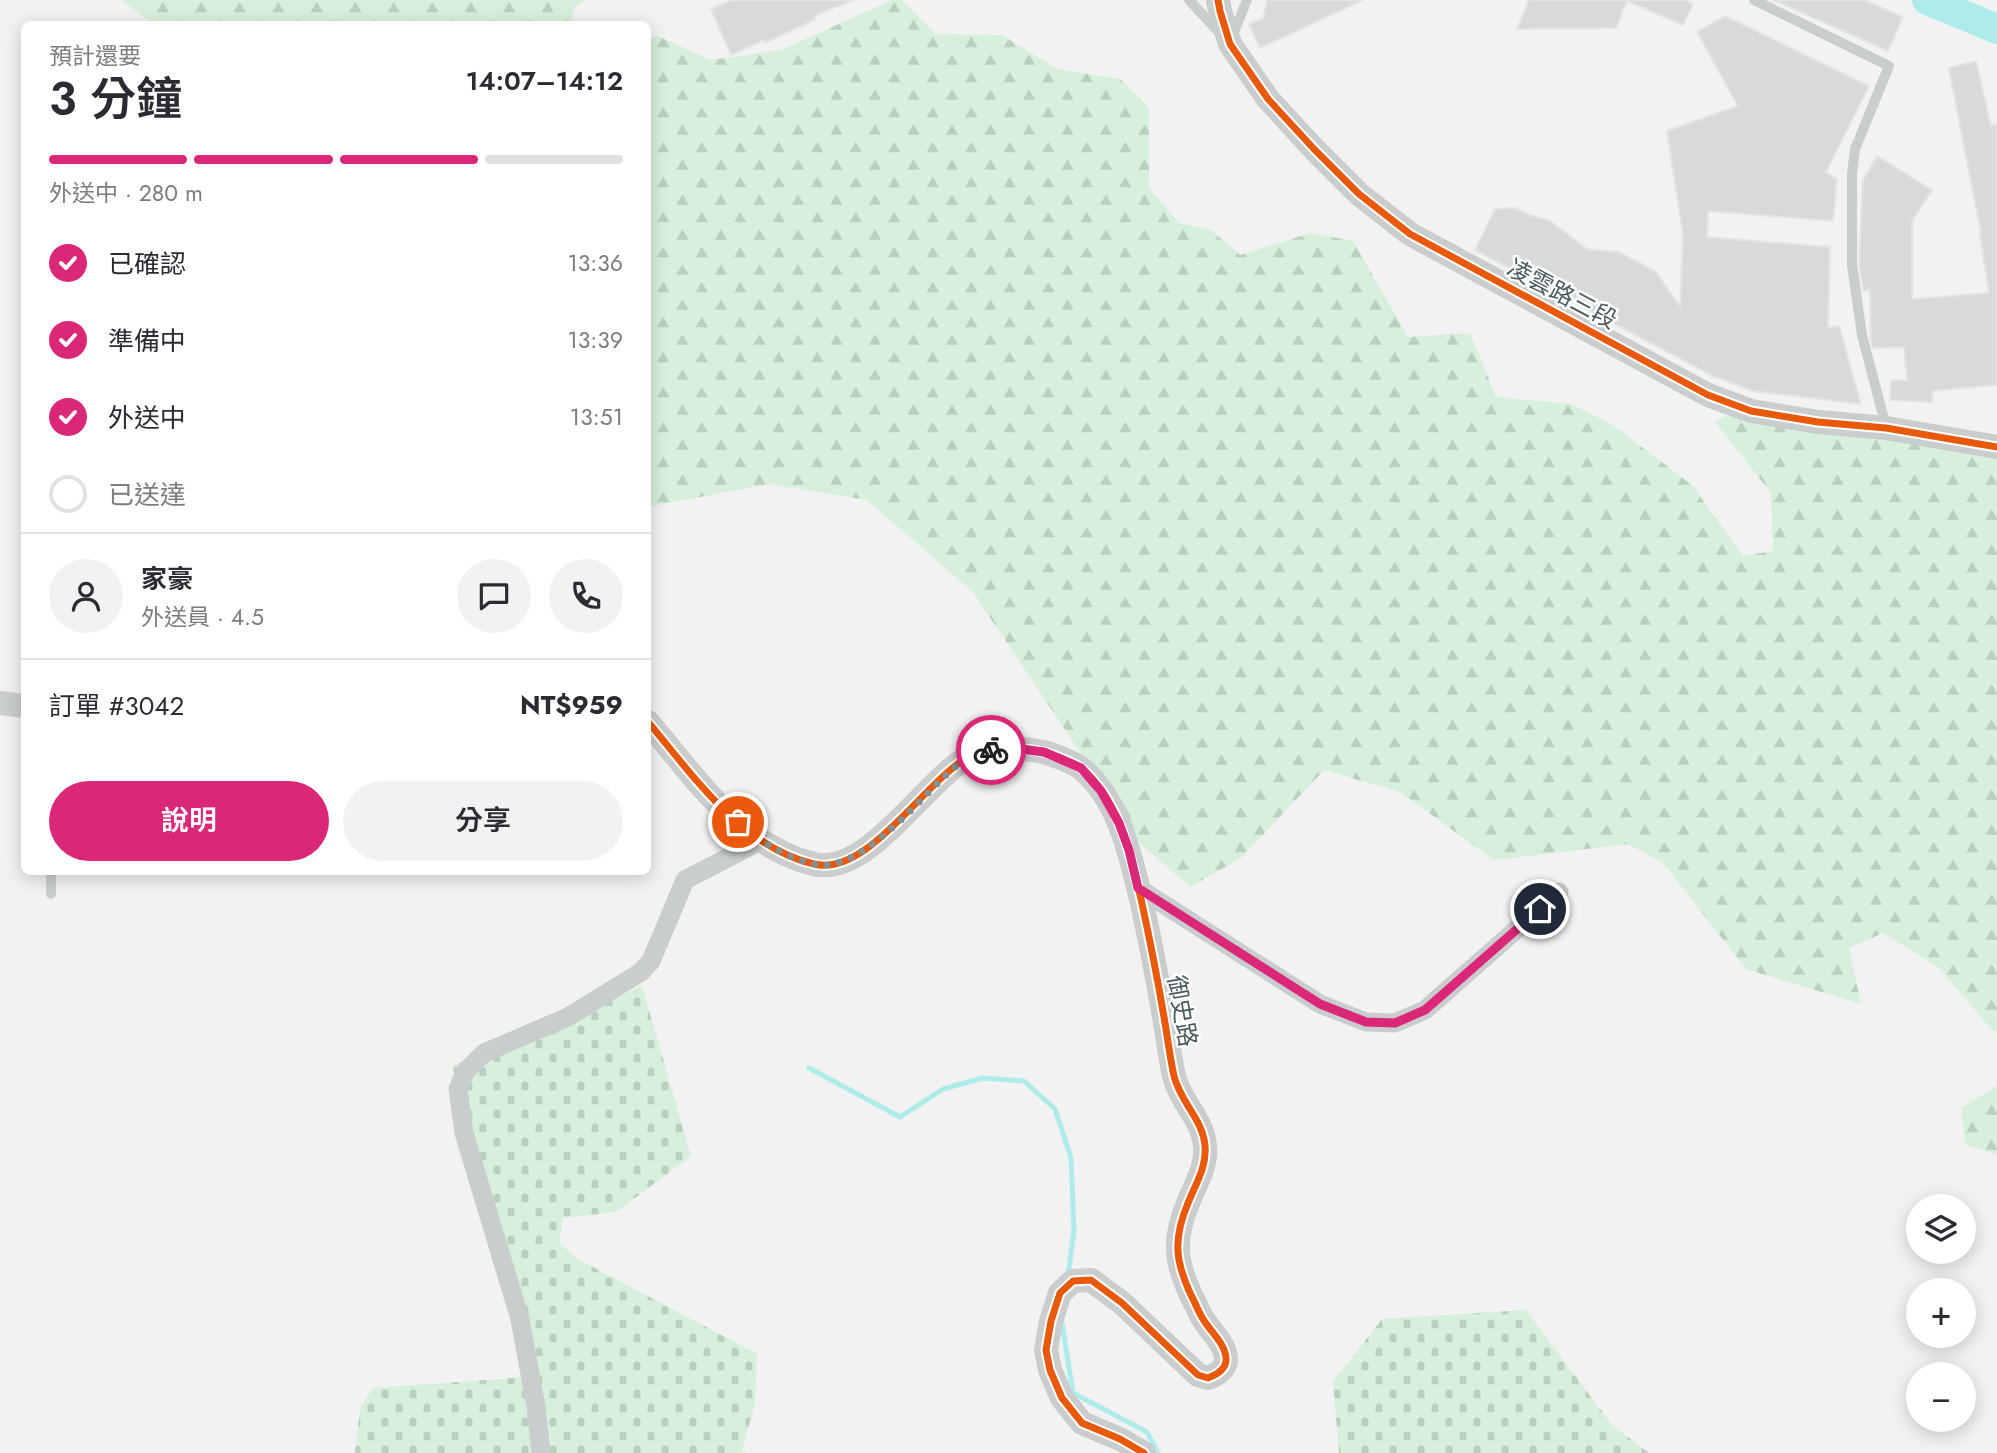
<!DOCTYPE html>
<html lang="zh-TW">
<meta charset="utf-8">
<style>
:root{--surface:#fff;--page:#f2f2f3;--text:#2b2b33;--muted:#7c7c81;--line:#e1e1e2;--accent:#db2777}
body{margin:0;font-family:Jost,"Noto Sans TC",sans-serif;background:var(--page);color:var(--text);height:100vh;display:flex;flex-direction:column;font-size:26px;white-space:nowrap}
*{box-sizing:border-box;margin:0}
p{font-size:23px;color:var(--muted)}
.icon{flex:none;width:38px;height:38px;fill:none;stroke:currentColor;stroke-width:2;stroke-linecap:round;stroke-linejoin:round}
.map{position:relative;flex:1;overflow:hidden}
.drawer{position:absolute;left:21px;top:21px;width:630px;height:854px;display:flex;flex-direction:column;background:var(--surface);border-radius:10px;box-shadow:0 4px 18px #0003}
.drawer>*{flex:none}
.tools{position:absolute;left:1906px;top:1194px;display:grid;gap:14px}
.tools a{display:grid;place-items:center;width:70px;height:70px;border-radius:50%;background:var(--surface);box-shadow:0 4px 18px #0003;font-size:35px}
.pin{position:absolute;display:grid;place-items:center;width:60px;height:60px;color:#fff;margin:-30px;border:4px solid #fff;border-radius:50%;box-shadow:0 2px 7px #0007}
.courier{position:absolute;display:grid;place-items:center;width:70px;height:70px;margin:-35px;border:5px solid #db2777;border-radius:50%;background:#fff;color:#222;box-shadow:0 2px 9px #0007}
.head em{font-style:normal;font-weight:600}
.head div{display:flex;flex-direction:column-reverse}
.head{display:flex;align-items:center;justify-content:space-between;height:119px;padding:0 28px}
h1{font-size:46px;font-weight:600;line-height:52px}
.bar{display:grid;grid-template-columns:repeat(4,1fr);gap:10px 7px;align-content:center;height:84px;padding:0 28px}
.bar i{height:9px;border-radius:5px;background:var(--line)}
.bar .active{background:var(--accent)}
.bar p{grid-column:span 4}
.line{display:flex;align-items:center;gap:18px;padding:0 28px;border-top:2px solid var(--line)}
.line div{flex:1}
.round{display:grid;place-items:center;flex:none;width:74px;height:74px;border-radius:37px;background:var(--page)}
ol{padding:0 28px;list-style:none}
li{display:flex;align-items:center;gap:21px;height:77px}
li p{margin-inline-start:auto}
li .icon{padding:7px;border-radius:50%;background:var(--accent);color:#fff;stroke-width:4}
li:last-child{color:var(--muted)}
li i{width:38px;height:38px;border:4px solid var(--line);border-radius:50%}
.action{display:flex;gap:14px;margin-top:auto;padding:14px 28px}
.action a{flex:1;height:80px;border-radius:42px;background:var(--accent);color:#fff;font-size:28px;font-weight:600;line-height:80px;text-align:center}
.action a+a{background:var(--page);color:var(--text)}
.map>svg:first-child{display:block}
</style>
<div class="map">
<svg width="1997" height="1453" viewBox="0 0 1997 1453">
<defs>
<pattern id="forest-firs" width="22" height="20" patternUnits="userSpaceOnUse" patternTransform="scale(1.75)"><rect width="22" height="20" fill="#d7f0db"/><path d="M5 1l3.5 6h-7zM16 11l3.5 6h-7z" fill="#bad0be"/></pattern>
<pattern id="cemetery-stones" width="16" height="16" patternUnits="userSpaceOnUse" patternTransform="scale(1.75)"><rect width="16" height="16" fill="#d7f0db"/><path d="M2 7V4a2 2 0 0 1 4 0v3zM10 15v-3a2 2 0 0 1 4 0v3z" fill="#bad0be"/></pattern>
</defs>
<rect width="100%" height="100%" fill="#f2f2f2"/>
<!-- forest -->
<path fill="url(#forest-firs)" d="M121,0h465l-12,8 -3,16h-416z
M892,0h10l34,34 66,1 55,34 63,10 29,29v80l30,35 32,7 29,25 71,-22 42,8 55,96 62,-4 26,64 75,7 40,20 81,61 51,71 30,-5 -2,-58 -56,-71 29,-15 253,48v577l-5,-2 -54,-63 -55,-34 -34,15 12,56 -115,-35 -83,-106 -35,-19 -134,16 -94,-68 -76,-22 -83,88 -51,29 -48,-42 -169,-253 -106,-92 -99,-16 -120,23v-468l10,-3 53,24 70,-10z
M1997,1086v69l-32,-11 -4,-36z"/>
<!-- cemetery -->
<path fill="url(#cemetery-stones)" d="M642,986l49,170 -75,56 -53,6 -4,25 19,16 179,95 -2,49 -13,48 5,2h-392l5,-45 13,-20 153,-11 -67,-261 -6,-51z
M1526,1310l86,115 37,28h-310l-6,-71 49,-63z"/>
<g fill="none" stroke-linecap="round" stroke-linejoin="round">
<!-- stream -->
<path stroke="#adecea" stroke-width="5" d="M809,1068l91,49 43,-28 39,-11 42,3 31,28 16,49 3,73 -6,44
M1062,1323l11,70 74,39 11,21"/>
<!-- river -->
<path stroke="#adecea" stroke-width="30" d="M1927,0l70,29"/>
</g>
<!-- building -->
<path fill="#d8dada" stroke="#e3e4e5" stroke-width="2" d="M732,0h121l-39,16 2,3 -51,24 -1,-3 -33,15 -20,-46z
M1267,0h96l-103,48 -11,-24 14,-6z
M1529,0h156l8,4 -10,21 -56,-24 -11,27 -99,1z
M1773,0h91l39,17 -15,34z
M1725,16l144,70 -43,86 11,7 -4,42 -125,-10 -1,26 123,10 -2,81 11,-2 22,78 -108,-13 -40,-15 -238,-126 20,-41 21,-1 13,7 21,6 37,28 32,3 36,19 25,35 3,-71 -16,-104 71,-25 -41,-74z
M1976,61l15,65 6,-2v261l-64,6 -1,11 -42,-2 1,-20 16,1 -3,-34 -31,1 -2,-8 -1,-50h-7l-4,-26 4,-84 14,-24 55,34 -20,31v78l77,-6 -9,-58 1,-1 -32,-166z"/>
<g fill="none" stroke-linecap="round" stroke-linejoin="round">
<!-- service -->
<path stroke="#c9cdce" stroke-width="10" d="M1189,0l30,32
M1754,0l135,66 -34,83 -3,25v91l10,70 24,92
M1233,35l14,-35
M51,894v-22"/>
<!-- minor -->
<path stroke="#c9cdce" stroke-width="19" d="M1138,888l182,116 46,18 29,1 30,-13 134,-118
M541,1453l-5,-46 -16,-88 -56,-186 -6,-44 7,-17 19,-19 84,-36 73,-45 10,-11 34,-81 77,-40"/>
<!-- tertiary -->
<path stroke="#c9cdce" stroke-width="24" d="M1218,0l2,11 10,33 38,55 46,50 45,45 51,40 298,161 43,16 67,11 68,6 111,19
M0,703l24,3
M648,722c45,53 93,125 166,142 57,14 116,-94 164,-112 17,-6 48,-4 66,0 9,3 31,11 38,17 37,31 48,85 59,130 9,41 17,82 24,124 3,17 5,35 9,53 6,26 29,43 31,70 2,21 -10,39 -17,57 -15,36 -13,58 3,92 5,9 8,19 14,27 7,11 20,22 21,36 1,11 -10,17 -18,20l-10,-3 -76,-72 -31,-23 -18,1 -13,12 -9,28 -5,29 4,20 12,28 20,25 38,16 24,14"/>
<!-- cycleway casing -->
<g stroke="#fff" stroke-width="11">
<path id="cycleway" d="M1218,0l2,11 10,33 38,55 46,50 45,45 51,40 298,161 43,16 67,11 68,6 111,19
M648,722c45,53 93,125 166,142 57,14 116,-94 164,-112 17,-6 48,-4 66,0 9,3 31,11 38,17 37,31 48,85 59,130 9,41 17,82 24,124 3,17 5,35 9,53 6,26 29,43 31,70 2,21 -10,39 -17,57 -15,36 -13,58 3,92 5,9 8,19 14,27 7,11 20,22 21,36 1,11 -10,17 -18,20l-10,-3 -76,-72 -31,-23 -18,1 -13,12 -9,28 -5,29 4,20 12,28 20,25 38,16 24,14"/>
</g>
<!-- cycleway -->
<use href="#cycleway" stroke="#e8590c" stroke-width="7"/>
</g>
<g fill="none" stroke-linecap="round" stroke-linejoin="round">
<!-- done -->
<path stroke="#848f91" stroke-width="7" stroke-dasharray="0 12.6" d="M738,822c20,18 63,46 90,43 38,-5 84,-56 110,-82 16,-16 30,-31 53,-33"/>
<!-- route -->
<path stroke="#db2777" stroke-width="9" d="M991,750l22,-2 31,4 37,16 20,23 18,32 10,27 9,38 182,116 46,18 29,1 30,-13 115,-101"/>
</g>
<g text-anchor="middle" stroke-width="5" stroke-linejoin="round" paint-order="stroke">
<!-- street labels -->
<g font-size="24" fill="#49595d" stroke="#fff">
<text transform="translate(1562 294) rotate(28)" y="8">凌雲路三段</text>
<text transform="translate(1182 1011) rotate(80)" y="8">御史路</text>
</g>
</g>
</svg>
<div class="tools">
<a><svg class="icon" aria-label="layers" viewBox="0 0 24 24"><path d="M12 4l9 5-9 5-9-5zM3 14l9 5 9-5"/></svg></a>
<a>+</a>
<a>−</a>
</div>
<div class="pin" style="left:738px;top:822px;background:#ea580c"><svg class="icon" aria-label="bag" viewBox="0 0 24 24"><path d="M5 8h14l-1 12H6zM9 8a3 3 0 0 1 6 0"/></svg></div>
<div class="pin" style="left:1540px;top:909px;background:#1f2937"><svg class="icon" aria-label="home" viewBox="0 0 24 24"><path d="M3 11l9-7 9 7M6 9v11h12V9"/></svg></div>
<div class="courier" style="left:991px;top:750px"><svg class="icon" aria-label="bike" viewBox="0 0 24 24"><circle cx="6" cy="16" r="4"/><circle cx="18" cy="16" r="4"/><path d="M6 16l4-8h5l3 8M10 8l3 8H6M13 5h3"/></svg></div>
<section class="drawer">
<div class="head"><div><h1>3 分鐘</h1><p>預計還要</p></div><em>14:07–14:12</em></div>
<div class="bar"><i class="active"></i><i class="active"></i><i class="active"></i><i></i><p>外送中 · 280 m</p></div>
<ol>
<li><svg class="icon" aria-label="check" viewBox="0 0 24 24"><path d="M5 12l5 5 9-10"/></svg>已確認<p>13:36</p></li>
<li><svg class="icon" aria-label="check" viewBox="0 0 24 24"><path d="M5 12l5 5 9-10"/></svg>準備中<p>13:39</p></li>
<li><svg class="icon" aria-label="check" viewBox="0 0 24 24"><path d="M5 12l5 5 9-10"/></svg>外送中<p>13:51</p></li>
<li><i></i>已送達</li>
</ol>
<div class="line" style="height:126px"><a class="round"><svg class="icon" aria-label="person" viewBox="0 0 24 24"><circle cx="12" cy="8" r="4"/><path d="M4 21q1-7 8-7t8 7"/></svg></a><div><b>家豪</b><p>外送員 · 4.5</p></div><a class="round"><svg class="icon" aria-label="chat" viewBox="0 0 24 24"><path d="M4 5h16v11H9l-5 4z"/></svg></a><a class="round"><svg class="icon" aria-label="phone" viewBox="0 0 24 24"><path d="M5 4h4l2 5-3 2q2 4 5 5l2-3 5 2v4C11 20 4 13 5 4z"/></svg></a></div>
<div class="line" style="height:91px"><div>訂單 #3042</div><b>NT$959</b></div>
<div class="action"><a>說明</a><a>分享</a></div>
</section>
</div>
